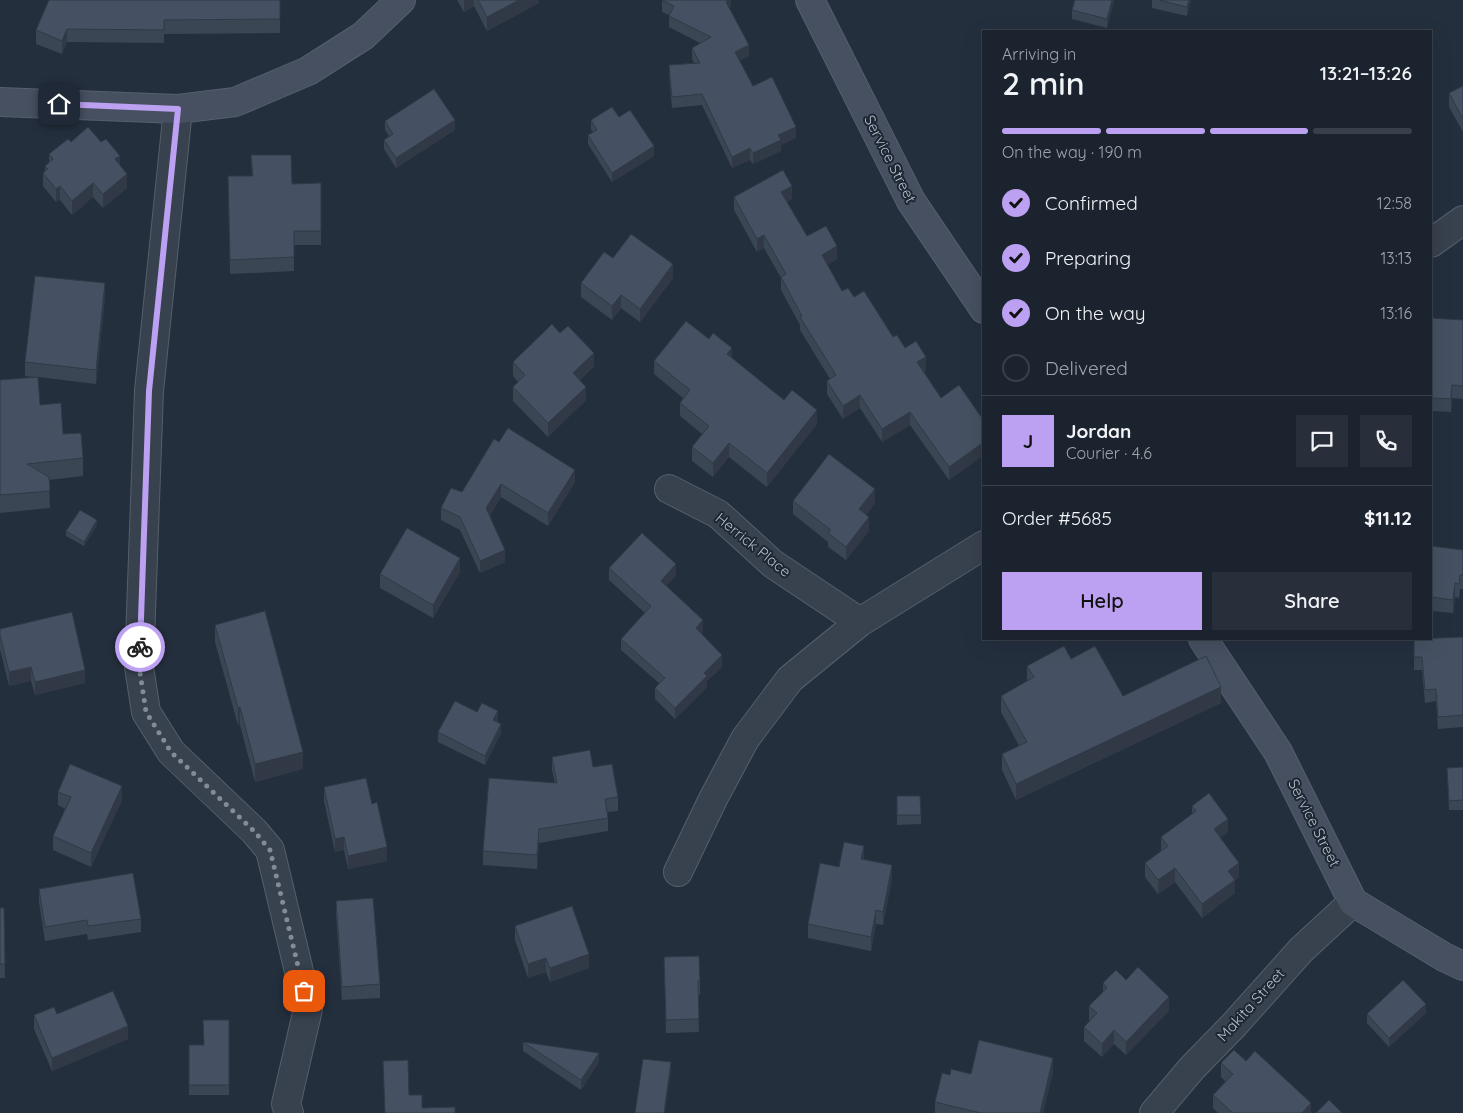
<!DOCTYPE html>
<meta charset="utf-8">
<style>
:root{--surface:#1b232e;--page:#282f3a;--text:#f1f3f6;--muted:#a0a4aa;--line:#39404a;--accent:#bca0f2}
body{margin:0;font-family:Quicksand,sans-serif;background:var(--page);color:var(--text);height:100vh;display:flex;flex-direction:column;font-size:19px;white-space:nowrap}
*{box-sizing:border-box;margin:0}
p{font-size:16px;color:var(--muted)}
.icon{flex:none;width:28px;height:28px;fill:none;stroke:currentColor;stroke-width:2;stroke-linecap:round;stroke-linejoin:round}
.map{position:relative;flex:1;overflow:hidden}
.sheet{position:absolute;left:982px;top:30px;width:450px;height:610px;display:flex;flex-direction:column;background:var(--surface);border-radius:0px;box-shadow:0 5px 20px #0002,0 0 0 1px var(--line)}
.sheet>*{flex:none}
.pin{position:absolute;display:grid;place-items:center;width:42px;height:42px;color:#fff;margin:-21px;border-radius:10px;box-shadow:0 2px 8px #0006}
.courier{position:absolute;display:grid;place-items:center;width:50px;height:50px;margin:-25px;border:4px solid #bca0f2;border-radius:50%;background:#fff;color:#222;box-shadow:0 1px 6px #0007}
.headline em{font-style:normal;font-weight:600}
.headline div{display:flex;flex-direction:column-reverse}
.headline{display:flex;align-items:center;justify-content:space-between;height:85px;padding:0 20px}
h1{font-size:32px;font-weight:600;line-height:38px}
.bar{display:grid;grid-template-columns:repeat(4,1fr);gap:8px 5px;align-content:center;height:60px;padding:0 20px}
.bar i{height:6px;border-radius:4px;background:var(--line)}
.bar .active{background:var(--accent)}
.bar p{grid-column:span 4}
.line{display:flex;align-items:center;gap:12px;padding:0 20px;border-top:1px solid var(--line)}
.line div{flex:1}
.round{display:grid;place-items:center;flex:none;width:52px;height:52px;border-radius:0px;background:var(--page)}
ol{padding:0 20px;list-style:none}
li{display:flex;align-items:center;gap:15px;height:55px}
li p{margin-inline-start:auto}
li .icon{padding:5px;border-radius:50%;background:var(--accent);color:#111;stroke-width:4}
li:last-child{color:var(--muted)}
li i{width:28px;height:28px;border:2px solid var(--line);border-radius:50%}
.primary-button{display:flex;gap:10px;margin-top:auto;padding:10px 20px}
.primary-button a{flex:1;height:58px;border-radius:0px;background:var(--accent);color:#111;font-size:20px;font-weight:600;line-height:58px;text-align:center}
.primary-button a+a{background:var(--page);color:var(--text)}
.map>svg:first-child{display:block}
</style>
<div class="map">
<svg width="1463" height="1113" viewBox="0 0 1463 1113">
<rect width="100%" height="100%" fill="#242f3e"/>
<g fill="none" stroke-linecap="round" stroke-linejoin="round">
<!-- minor casing -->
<g stroke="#565f6c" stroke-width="30">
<path id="minor" d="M1431,243l32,-23
M669,489l49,25 55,50 87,58
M678,872l35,-73 32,-60 45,-60 70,-57 124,-77
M1154,1113l38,-45 41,-42 68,-76 52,-48"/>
</g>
<!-- tertiary casing -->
<g stroke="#565f6c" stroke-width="30">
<path id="tertiary" d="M178,109l-29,282 -10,276 7,45 25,40 83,79 16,19 38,159 -22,95 3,9"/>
</g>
<!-- secondary casing -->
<g stroke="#565f6c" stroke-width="30">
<path id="secondary" d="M810,0l101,201 73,108
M0,102l178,7 57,-7 73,-31 55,-35 38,-36
M1203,639l75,113 75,150 91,55 19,9"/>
</g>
<!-- minor -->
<use href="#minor" stroke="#38414e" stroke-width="28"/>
<!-- tertiary -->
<use href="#tertiary" stroke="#38414e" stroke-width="28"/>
<!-- secondary -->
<use href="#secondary" stroke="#465061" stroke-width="28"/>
</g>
<!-- wall -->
<path fill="#3b4654" d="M280,0v33l-116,1v9l-97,-1 -5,12 -26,-10v-14z
M457,0h82v3l-52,28 -13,-25 -10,6z
M662,0h69v5l-2,3 20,48 -10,5 14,25 43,52 -15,7v6l-28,13 -3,-4 -18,8 -30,-63 -30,3 -3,-32v-11l25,-2 -2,-4v-11l8,-5 -31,-16v-12l-7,-3z
M1114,0l-7,28 -35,-9v-9z
M1152,0h39l-4,16 -35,-8z
M1463,86v46l-14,-25v-14z
M619,117l35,39 -42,26 -24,-38v-9l5,-3 -2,-2v-10z
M385,121l70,9 -59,38 -12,-19v-9l5,-4 -4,-6z
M71,142l49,23 7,23 -24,20 -10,-11 -21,18 -12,-15 -4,2 -13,-16v-13l2,-2v-5l4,-3v-9z
M251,155l41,29 29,-1v62h-27v26l-64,3 -2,-98h24z
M734,197l58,2 -5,3 20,34 30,23 -10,6 15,26 12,6 51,51 21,22 -2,2 17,26 43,23v34l-35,25 -39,-55 -28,17 -22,-34 -17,11 -16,-25v-13l3,-2 -30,-49v-5l-19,-35v-12l-17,-30 -7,4 -23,-42z
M613,258l60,20 -33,44 -19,-14 -9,12 -31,-23v-14z
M105,297l-9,87 -58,-7 2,28 43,53v18l-34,4 1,28 -50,5v-133l35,-3 -10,-1v-14z
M1431,318l32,2v79l-11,-1 -1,14 -20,-1z
M709,339l75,61 33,24 -50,63 -38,-30 -16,20 -21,-16v-14l10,-13 -22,-18v-13l3,-5 -29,-24v-13z
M513,362l81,4 -14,14 6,20 -38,37 -35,-36v-14l5,-5 -5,-6z
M494,439l81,43 -27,44 -47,-29 -11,18 15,47 -25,11 -20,-43 -19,-10v-12l21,-16z
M793,501l82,2 -9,12 3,16 -23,29 -18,-13v-5l-35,-28z
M97,525l-13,21 -18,-10v-5z
M1431,546l32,4v39h-3l-1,9 -4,-1 -2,16 -22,-2z
M609,568l67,7 -10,11 37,45 -2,3 21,33 -15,14v6l-32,32 -20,-20v-11l4,-5 -38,-33v-11l24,-26 -36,-33z
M460,572l-27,46 -53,-30v-14z
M215,625l88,144 -48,13 -15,-57h-2l-23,-83z
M0,629l85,54 -50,12 -4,-14 -22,5 -9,-37z
M1463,637v90l-25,2 -2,-28 -11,2 -3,-33h-8v-31z
M1071,659l52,37 98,7 -205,97 -14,-30v-16l17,-8 -18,-34v-16l26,-15v-15z
M477,712l21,9 -1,1 4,11 -16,32 -47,-23v-10z
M552,757l41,10 25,30v14l-11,1 1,6v13l-69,12 -2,26 -54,-4v-14l72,-68 -3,-13z
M1463,767v43h-14l-2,-42z
M324,787l48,17 15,57 -39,8 -4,-19 -9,2 -11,-51z
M58,792l64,8 -31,67 -38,-17v-14l12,-27 -7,-4z
M897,796l24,19v9l-24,1z
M1192,806l36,26 -8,6 19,39 -4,3v13l-33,25 -27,-36 -17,12 -13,-17v-14l16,-12v-14l31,-23z
M864,859l28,19 -9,47 -7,-1 -5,27 -63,-13v-14l31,-57z
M39,889l102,30v13l-53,8 -1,-6 -42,7 -6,-39z
M336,901l44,83v14l-38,2 -6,-85z
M0,908h4l1,70h-5z
M515,926l74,42 -39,14 -4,-10 -18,6 -13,-38z
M664,957l36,24v14h-2l1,37 -33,1z
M1126,980l43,31 -43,44 -12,-11 -12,13 -18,-16v-14l6,-6 -1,-1v-14l14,-14v-9z
M1426,1013l-37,34 -22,-24v-9z
M57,1014l71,25 -76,32 -18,-42v-14z
M229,1020v75h-40v-50h14z
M523,1042l76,20 -18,28 -58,-39z
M1246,1061l65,52h-93l-5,-5v-13l13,-13 -5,-5v-14z
M1053,1072l-10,41h-108v-11l15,-27z"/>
<!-- shaded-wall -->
<path fill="#303945" d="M464,0h10v6l-10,6z
M519,0h20v3l-52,28v-14z
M728,0h3v5l-5,9v-12z
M1112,0h2v2l-7,26v-9z
M1189,0h2l-4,16v-9z
M67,29v13l-5,12v-13z
M749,45v11l-14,7v-11z
M455,120v10l-59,38v-10z
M796,127v11l-15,7v6l-28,13v-11l25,-18z
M654,146v10l-42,26v-9z
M750,148v12l-18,8v-11z
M120,156v14l-5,-11z
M127,174v14l-24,20v-14z
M93,183v14l-21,18v-14z
M60,186v14l-4,2v-13z
M792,186v13l-11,6v-13z
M764,235v13l-7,4v-13z
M837,246v13l-15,9v-13z
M673,264v14l-33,44v-13z
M105,283v14l-9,87v-14z
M621,295v13l-9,12v-14z
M732,348v14l-5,-8z
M594,353v13l-21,21v-14z
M926,357v13l-9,6v-14z
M1452,385v13l-1,14v-13z
M586,387v13l-38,37v-14z
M860,395v13l-17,11v-13z
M817,410v14l-50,63v-14z
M910,412v13l-28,17v-13z
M984,442v13l-35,25v-13z
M729,443v14l-16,20v-14z
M575,470v12l-27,44v-13z
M501,484v13l-15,23v-12z
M875,489v14l-16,20v-14z
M869,517v14l-23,29v-13z
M97,520v5l-13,21v-4z
M505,550v12l-25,11v-12z
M460,558v14l-27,46v-13z
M676,564v11l-15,17v-11z
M1455,583v14l-2,16v-13z
M703,620v11l-7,9v-12z
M722,655v12l-15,14v6l-32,32v-11l29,-35z
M31,667v14l-22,5v-14z
M85,670v13l-50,12v-13z
M1221,687v16l-205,97v-16z
M240,707v18h-2v-17z
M498,711v10l-5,8v-9z
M501,724v9l-16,32v-9z
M303,752v17l-48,13v-18z
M122,786v14l-31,67v-14z
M1228,819v13l-14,11v-14z
M539,829v14l-2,26v-14z
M344,837v13l-9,2v-13z
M864,846v14l-3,-1z
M387,847v14l-39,8v-13z
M1239,863v14l-11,7v-13z
M892,865v13l-9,47v-13z
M1175,868v14l-17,12v-14z
M1235,880v13l-33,25v-14z
M876,910v14l-5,27v-14z
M589,954v14l-39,14v-14z
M546,958v14l-18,6v-14z
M1169,997v14l-43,44v-13z
M1426,1004v9l-37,34v-9z
M128,1026v13l-76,32v-13z
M1114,1030v14l-12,13v-13z
M599,1053v9l-18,28v-10z
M1053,1058v14l-10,41h-3z
M671,1062v10l-6,41h-1z
M1311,1103v10h-9z"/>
<!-- building -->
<path fill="#455162" stroke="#303945" d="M49,0h231v19l-116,1v10l-97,-1 -5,12 -26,-11z
M478,0h41l-32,17z
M662,0h66l-2,2 23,43 -14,7 18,34 19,-9 24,50 -18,8 3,5 -28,13 -3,-5 -18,9 -30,-63 -30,3 -3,-32 31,-2 -8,-15 19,-11 -42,-21 5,-10z
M1075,0h37l-5,19 -35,-9z
M1159,0h30l-2,7z
M1463,86v33l-14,-26z
M434,89l21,31 -59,38 -12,-18 9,-6 -8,-13z
M612,107l7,10 11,-7 24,36 -42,27 -24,-38 9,-5 -6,-10z
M88,127l13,15 5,-3 14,17 -5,3 12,15 -24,20 -10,-11 -21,18 -12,-15 -4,3 -13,-16 5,-4 -3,-3 8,-7 -4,-5 19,-15 3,3z
M251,155h40l1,29 29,-1v48h-27v26l-64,3 -2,-84h25z
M783,170l9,16 -11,6 26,44 19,-10 11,20 -15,9 20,36 6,-3 6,9 10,-6 29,46 4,-2 8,13 11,-7 10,16 -9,5 24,36 18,-13 25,36v21l-35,25 -39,-55 -28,17 -22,-34 -17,11 -16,-25 9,-6 -36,-58 2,-1 -21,-39 5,-3 -22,-39 -7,4 -23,-42z
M631,234l42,30 -33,45 -19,-14 -9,11 -31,-23 23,-31 9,6z
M35,276l70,7 -9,87 -71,-8z
M1431,318l32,2v66l-11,-1 -1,14 -20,-1z
M686,321l23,18 4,-6 19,15 -5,6 57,46 8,-10 25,20 -50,63 -38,-30 -16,20 -21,-16 17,-21 -29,-23 10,-13 -36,-29z
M552,324l8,9 8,-7 26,27 -21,20 13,14 -38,36 -35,-36 12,-12 -12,-13z
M38,377l2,28 21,-2 2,31 18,-1 2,25 -56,6 22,13 1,14 -50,4v-115z
M508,428l67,42 -27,43 -47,-29 -15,24 19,42 -25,11 -20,-44 -19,-9 10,-20 11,4 32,-53 5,3z
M829,454l46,35 -16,20 10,8 -23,30 -18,-14 3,-3 -38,-29z
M80,510l17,10 -13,22 -18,-11z
M407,528l53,30 -27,47 -53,-31z
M642,533l34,31 -15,17 42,39 -7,8 26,27 -18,18 3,3 -32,32 -20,-20 10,-10 -44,-39 30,-33 -42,-38z
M1431,546l32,4v25h-3l-1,9 -4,-1 -2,17 -22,-3z
M265,611l38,141 -48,12 -15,-57 -2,1 -23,-83z
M72,612l13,58 -50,12 -4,-15 -22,5 -9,-37v-6z
M1463,637v78l-25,2 -2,-28 -11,1 -3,-33h-8v-18z
M1064,646l7,13 24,-13 28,50 83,-40 15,31 -205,97 -14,-30 25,-12 -26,-46 33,-19 -7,-11z
M455,701l22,11 5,-9 16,8 -5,9 8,4 -16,32 -47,-24z
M590,750l3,17 19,-3 6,33 -13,2 3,19 -69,11 -2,26 -54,-4 6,-73 68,5 -5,-26z
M70,764l52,22 -31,67 -38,-17 18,-39 -13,-5z
M1463,767v33l-14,1 -2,-33z
M366,778l6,26 5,-2 10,45 -39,9 -4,-19 -9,2 -11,-52z
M1209,793l19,26 -14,10 25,34 -11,8 7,9 -33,24 -27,-36 -17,12 -13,-17 23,-17 -7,-9 35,-26 -4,-5z
M897,796h23l1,19h-24z
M844,842l20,4 -3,13 31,6 -9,47 -7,-2 -5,27 -63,-13 12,-61 19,4z
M133,873l8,46 -53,7 -1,-6 -42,7 -6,-38z
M373,898l7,86 -38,3 -6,-86z
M572,906l17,48 -39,14 -4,-10 -18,6 -13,-38z
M0,908h4l1,56h-5z
M699,956l1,25h-2l1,38 -33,1 -2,-63z
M1138,967l31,30 -43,45 -12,-12 -12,14 -18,-17 13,-14 -8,-7 18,-18 -4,-5 13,-13 10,10z
M1403,980l23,24 -37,34 -22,-24z
M113,991l15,35 -76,32 -18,-43 20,-8 3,7z
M203,1020h26v65h-40v-40h15z
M979,1040l74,18 -13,55h-59l-46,-11 7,-29 8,2 1,-6 20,5z
M523,1042l76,11 -18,27z
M1234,1050l12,11 9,-10 56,52 -9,10h-69l-20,-18 20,-21 -12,-11z
M643,1059l28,3 -7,51h-29z
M408,1060l1,35h13v13l33,-1v6h-70l-2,-52z
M1329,1100l13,13h-26z"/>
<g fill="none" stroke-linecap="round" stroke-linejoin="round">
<!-- done -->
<path stroke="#828b98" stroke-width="5" stroke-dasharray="0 9" d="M140,647l-1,19 7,46 25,40 83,79 16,19 34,141"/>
<!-- route -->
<path stroke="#bca0f2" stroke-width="6" d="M59,104l119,5 -29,282 -9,256"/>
</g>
<g text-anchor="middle" stroke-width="4" stroke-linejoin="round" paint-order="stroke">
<!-- street labels -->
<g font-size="15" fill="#b4bcc9" stroke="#1d2633">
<text transform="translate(890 159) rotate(63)" y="5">Service Street</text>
<text transform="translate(753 545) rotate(39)" y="5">Herrick Place</text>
<text transform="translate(1314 823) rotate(63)" y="5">Service Street</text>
<text transform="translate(1251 1005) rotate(-48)" y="5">Makita Street</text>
</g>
</g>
</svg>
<div class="pin" style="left:304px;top:991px;background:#ea580c"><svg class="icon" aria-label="bag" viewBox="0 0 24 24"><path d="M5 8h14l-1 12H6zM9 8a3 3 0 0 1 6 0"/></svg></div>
<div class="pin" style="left:59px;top:104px;background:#1f2937"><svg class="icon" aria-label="home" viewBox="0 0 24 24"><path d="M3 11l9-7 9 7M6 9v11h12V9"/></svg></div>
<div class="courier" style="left:140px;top:647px"><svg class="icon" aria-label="bike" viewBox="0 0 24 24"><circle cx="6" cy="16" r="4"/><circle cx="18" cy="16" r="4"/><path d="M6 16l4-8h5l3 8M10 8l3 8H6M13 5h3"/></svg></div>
<section class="sheet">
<div class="headline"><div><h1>2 min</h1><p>Arriving in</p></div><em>13:21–13:26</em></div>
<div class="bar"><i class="active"></i><i class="active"></i><i class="active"></i><i></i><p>On the way · 190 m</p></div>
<ol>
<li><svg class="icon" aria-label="check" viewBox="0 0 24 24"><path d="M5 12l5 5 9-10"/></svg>Confirmed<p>12:58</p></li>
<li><svg class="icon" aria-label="check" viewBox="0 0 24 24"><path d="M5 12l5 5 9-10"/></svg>Preparing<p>13:13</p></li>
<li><svg class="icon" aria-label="check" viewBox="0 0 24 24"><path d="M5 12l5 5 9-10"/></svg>On the way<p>13:16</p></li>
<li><i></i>Delivered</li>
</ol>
<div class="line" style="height:90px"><b class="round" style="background:var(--accent);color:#111">J</b><div><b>Jordan</b><p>Courier · 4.6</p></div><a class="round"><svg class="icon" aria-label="chat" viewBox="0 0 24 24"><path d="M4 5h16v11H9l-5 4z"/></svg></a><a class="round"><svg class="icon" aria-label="phone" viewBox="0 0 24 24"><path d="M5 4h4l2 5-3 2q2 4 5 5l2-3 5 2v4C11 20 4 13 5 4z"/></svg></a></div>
<div class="line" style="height:65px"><div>Order #5685</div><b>$11.12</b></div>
<div class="primary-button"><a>Help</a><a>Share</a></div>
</section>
</div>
